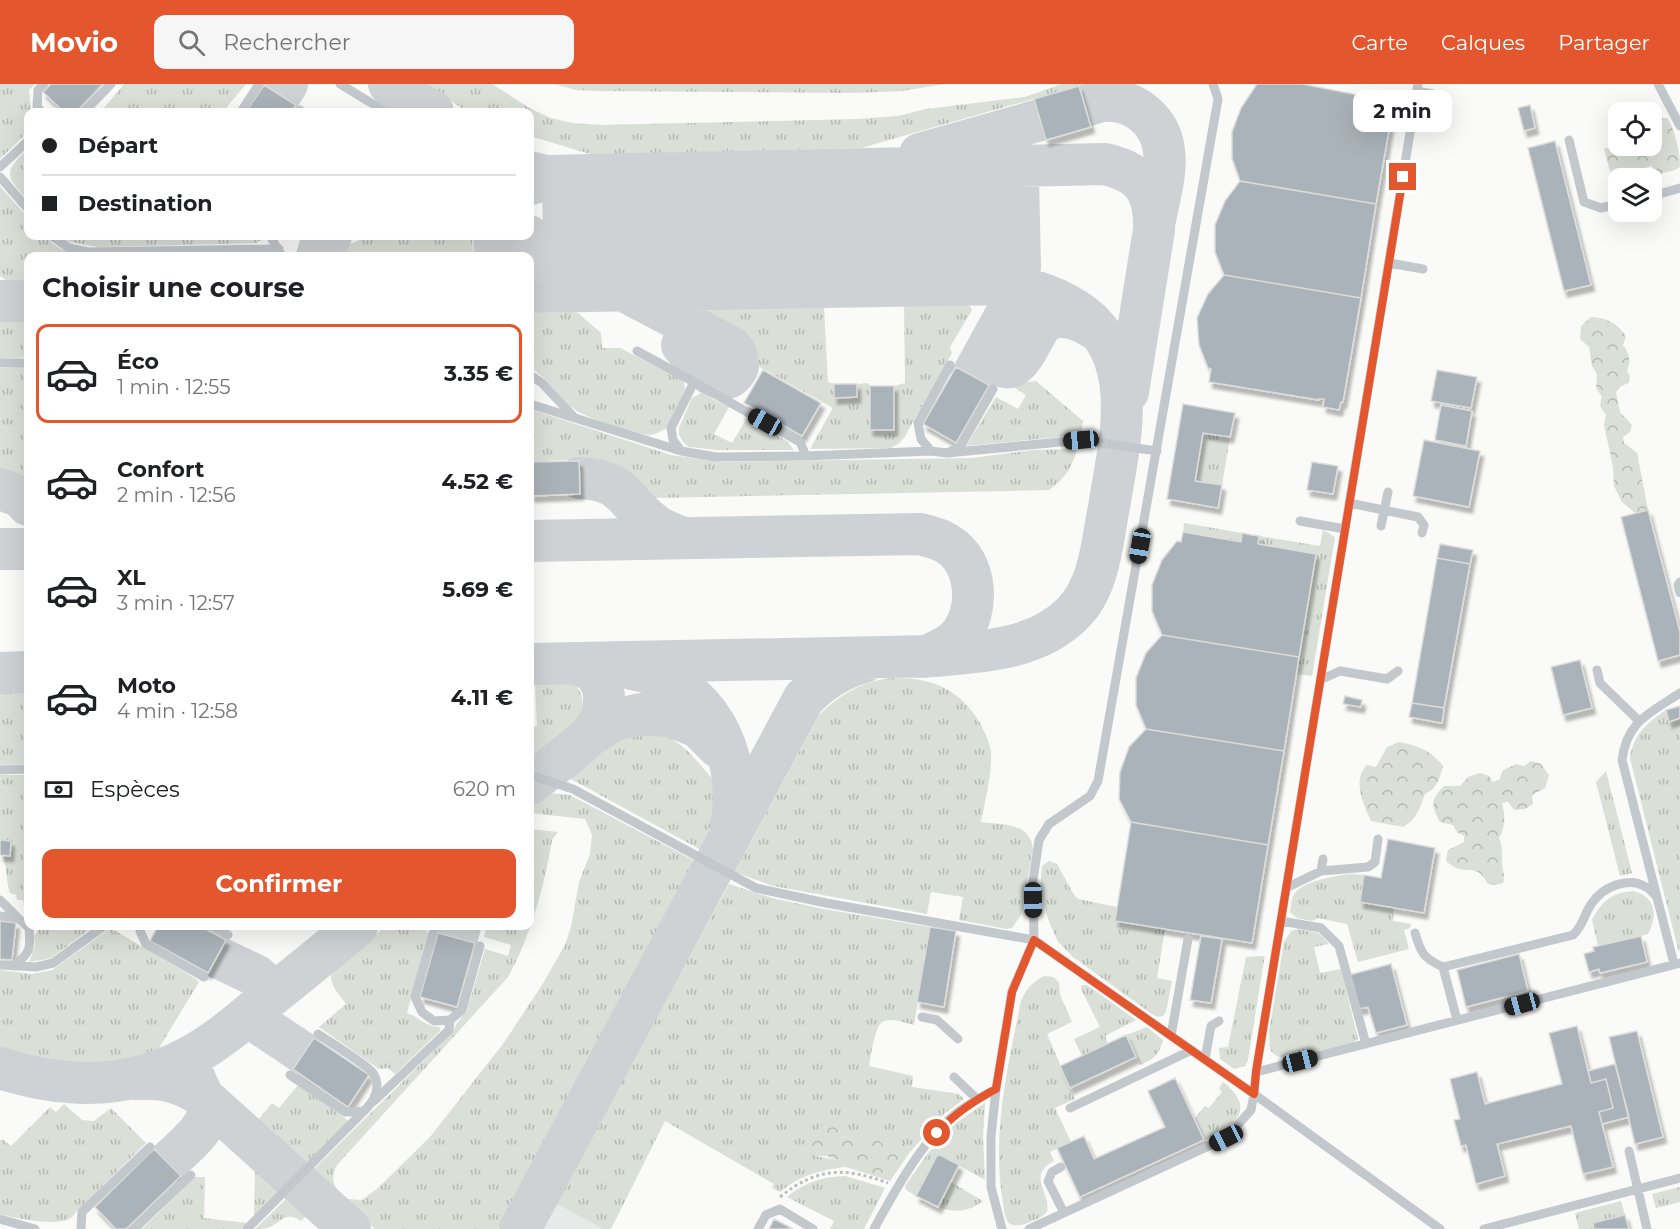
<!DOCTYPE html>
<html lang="fr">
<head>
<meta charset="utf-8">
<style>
	:root { --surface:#fff; --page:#f6f6f6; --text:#202124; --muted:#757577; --line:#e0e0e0; --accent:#e4572e }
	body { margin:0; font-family:Montserrat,sans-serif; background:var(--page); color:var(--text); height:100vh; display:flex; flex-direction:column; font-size:22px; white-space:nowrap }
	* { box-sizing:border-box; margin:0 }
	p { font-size:20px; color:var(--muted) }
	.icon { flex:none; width:33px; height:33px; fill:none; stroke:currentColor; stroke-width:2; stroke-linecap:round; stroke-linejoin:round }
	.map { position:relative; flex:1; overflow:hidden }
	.panel { position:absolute; left:24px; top:168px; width:510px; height:678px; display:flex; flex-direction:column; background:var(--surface); border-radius:12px; box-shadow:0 6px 24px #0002 }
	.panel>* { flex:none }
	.banner { position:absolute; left:24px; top:24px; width:510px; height:132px; border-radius:12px; box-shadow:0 6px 24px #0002; display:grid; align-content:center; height:132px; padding:0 18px; background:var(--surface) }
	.controls { position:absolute; left:1608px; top:18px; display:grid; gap:12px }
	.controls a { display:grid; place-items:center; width:54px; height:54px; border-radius:12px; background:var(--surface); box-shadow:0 6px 24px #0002; font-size:30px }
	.end { position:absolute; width:27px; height:27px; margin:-14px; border:8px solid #e4572e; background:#fff; box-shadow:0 0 0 3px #fff }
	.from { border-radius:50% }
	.bubble { position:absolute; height:42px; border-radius:12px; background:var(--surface); box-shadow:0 6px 24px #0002; font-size:20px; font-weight:700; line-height:42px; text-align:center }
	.car { position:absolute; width:18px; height:36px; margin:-18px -9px; border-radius:8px; box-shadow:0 0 4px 2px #0007; background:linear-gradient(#222 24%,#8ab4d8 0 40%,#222 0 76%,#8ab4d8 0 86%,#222 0) }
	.banner b { display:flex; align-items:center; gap:21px; height:57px; font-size:22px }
	.banner b+b { border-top:2px solid var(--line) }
	.banner i { width:15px; height:15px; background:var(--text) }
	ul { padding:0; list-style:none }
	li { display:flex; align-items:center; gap:18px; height:99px; margin:0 12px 9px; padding:0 6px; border:3px solid transparent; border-radius:12px }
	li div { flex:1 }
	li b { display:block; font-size:22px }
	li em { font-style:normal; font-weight:700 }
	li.active { border-color:var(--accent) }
	li>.icon { width:54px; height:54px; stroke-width:1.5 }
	h2 { padding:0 18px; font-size:27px; line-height:72px }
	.pay { display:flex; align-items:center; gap:15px; height:66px; padding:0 18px; font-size:22px }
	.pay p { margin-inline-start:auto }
	.primary-button { display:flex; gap:12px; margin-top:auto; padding:12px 18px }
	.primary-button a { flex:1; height:69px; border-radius:12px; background:var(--accent); color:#fff; font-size:24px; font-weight:700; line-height:69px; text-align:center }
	header { display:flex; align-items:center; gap:36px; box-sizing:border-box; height:84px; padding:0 30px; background:var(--accent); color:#fff }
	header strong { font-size:28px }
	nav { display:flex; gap:33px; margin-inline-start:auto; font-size:21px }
	.search { width:420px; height:54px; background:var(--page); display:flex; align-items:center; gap:15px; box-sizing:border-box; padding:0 21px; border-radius:12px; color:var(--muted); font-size:22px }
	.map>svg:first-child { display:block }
	.built { fill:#e8e9e9 }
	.grass { fill:url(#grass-tufts) }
	.forest { fill:url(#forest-crowns) }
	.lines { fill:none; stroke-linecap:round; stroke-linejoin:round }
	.taxiway { stroke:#ced2d4; stroke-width:42 }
	.building { fill:#aab3b9; stroke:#dcdcda; stroke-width:1.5; filter:url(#shadow) }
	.path { stroke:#bbbfc2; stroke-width:3; stroke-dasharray:3 3; stroke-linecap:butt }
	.service { stroke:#c3c8cc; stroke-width:9 }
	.route { stroke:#e4572e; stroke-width:8 }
</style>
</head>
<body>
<header>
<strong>Movio</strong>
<div class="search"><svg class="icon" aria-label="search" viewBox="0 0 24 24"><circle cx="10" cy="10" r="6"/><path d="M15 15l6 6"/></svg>Rechercher</div>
<nav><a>Carte</a><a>Calques</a><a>Partager</a></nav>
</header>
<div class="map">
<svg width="1680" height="1145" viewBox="0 0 1680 1145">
	<defs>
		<pattern id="grass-tufts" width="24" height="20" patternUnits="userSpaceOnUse" patternTransform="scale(1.5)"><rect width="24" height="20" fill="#dadfd7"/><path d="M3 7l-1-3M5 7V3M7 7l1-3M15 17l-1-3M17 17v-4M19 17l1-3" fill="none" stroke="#b4b9b4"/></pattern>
		<pattern id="forest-crowns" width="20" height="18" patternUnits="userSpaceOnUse" patternTransform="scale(1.5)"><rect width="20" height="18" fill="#dadfd7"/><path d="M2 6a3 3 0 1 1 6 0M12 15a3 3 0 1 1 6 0" fill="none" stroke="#b4b9b4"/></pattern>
		<filter id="shadow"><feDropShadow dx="3.5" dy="6" stdDeviation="1.5" flood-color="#0004"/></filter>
	</defs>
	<rect width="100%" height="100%" fill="#fafaf8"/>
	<!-- built -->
	<path class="built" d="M555 1119 603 1145H542Z"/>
	<!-- grass -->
	<path class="grass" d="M0 0H35L29 6 31 28H28V48L0 75Z
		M124 0H246L227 23 226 28H102L103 25Z
		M424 0H492L531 25 551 34 572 39 601 41 857 35 898 32 926 25 1025 13 1062 0H1101L1081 7 1079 2 861 64 593 71 530 52V28H468Z
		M554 0H945L902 7 853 9 599 7 576 6Z
		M28 64V117C5 90 3 90 28 64Z
		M0 102 28 134V152H44C55 163 66 169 81 172H28V200L13 201 0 192Z
		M61 152H262L261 156 256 159 99 163 70 158Z
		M367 152H472L473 172H335L341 165Z
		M965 220 970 222 972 226 950 263 952 269 904 354 898 360 891 364 810 365 833 324 756 281V267L709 239 705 230 707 226 713 223H824L828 298 834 300 835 313H857V300L868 299 870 302V346H893L894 302 905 299 904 221Z
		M571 228 578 229 601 249 602 264H620L684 297 685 305 667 344C662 346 656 351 650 351 637 351 584 333 574 325 557 312 549 295 530 283V229Z
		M23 236 28 244V273L0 275V237Z
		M28 283V399L14 390 0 386V284Z
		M1036 297 1083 337 1081 351 966 362 996 313 1018 325 1026 311 1009 300Z
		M701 309 729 323 714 350 732 359 747 334 787 357 794 366H717L689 363 683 358 679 351V344L692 314Z
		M530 325 671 371 722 378 971 374 1033 366 1077 365C1073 382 1064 396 1049 406L655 414C645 405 635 392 623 386 596 370 559 377 530 378Z
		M1203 349 1230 353 1222 401 1195 397Z
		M1184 439 1242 449 1241 458 1183 448Z
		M1323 446 1335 453 1312 592 1296 590 1316 470 1258 460 1259 452 1320 462Z
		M891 594C931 593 959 604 980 639 985 649 990 659 991 669 992 692 985 716 981 738 1003 741 1030 738 1033 765L1021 831 1012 844 1006 845 959 836 963 813 931 808 927 830 773 802 735 788 819 631C839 611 863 597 891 594Z
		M574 598C584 612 586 625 576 639L530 675V643L537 642 535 600Z
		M28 608V680L0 681V609Z
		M1666 626 1669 637 1680 634V867L1678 865 1630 674C1633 651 1647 639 1666 626Z
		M654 648C682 655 696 676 714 697 719 719 711 745 701 766L567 693C596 669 614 650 654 648Z
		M1606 687 1632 789 1620 792 1596 698Z
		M0 691H28V825L24 821 23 816H17L16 811 10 809C6 797 7 784 3 771H10L11 757 0 756Z
		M548 709 570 711 695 777 498 1145H375L346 1118 348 1115 362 1116 378 1104 430 1053 503 960 542 901 565 861 571 843 579 798 590 770 592 751 585 735 530 729V724Z
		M530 745 558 748 552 756C544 804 531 851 508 893L337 1081C331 1093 332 1100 341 1110L340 1113 311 1088 452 949 457 939 467 927 485 865 508 872 511 861 484 853 487 842H530V770L532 768 530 765Z
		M1049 777 1057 780 1074 811 1078 815 1117 823 1115 837 1165 845 1157 894 1172 897 1166 928 1163 932 1158 933 1152 930 1073 873 1058 858 1048 835 1040 805 1042 782Z
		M1349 790 1364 791 1360 818 1394 824 1393 837 1411 840 1410 844 1404 846 1409 865 1358 878 1347 840 1318 834 1312 837 1297 834 1290 828C1291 822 1291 814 1295 809 1304 797 1335 792 1349 790Z
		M729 800 772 814 824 825 930 843 914 941C906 939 892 934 884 937 875 939 871 972 869 982L913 992 912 1003 959 1010 964 1015 944 1030 910 1068 907 1062 890 1058 883 1061 860 1060 849 1054 841 1053 839 1047 815 1072 838 1076 846 1083C821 1086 800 1091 780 1108L772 1104 774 1100 665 1037 611 1145H603L555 1119Z
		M1633 807C1656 812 1658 832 1648 850L1598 862 1592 836C1602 817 1611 809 1633 807Z
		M41 842H94L51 874 29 878 35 862 34 852Z
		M386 842H423L428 849 407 929C419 933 427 944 440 943V947L395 990 388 984 379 985 319 943 346 920C338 909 330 902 331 888Z
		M1298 845 1319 849 1329 860 1314 863 1320 889 1341 885 1358 955 1353 959 1287 975 1275 971 1270 966 1269 948 1284 858 1291 847Z
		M108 846H114L193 893 199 898 156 969C105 986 49 988 0 964V886L32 890 52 886Z
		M1262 872 1265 873 1264 876 1248 976 1245 982 1234 985 1220 975 1219 964 1228 963 1246 873Z
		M1044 892 1053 893 1059 898 1060 911 1072 938 1047 950 1075 1015 1055 1024 1071 1058 1050 1068 1054 1077C1026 1092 1051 1108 1047 1128 1040 1135 1020 1145 1010 1140 1004 1135 1004 1125 1003 1118 991 1051 1008 982 1021 917 1026 905 1032 898 1044 892Z
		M1082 901H1087L1136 936 1105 952 1108 960 1082 972 1074 955 1100 943 1081 905Z
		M1147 943 1163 956C1159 971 1154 975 1140 981L1126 951Z
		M1223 998C1258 1025 1234 1044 1204 1056L1194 1035 1205 1022 1209 1024 1222 1008 1219 1004Z
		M299 1000 350 1038 304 1081 259 1040 258 1036 272 1019 279 1024Z
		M985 1019 983 1053 985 1096 938 1070 916 1112 906 1106 905 1102 928 1069 956 1039Z
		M64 1020 82 1036 94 1037 111 1024 146 1059 74 1130C69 1145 17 1135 0 1130V1057L2 1055 11 1062 50 1023 56 1028Z
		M255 1085 278 1105 276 1110 254 1133Z
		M845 1092 885 1104 864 1145H830L834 1137 787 1113C805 1098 822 1093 845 1092Z
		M195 1093H205L204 1134 247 1139 241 1145H142Z
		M951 1098 983 1117C969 1128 954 1129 938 1123Z
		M1680 1103V1118L1656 1124 1652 1110Z
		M288 1113 307 1131 301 1137C286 1127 282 1137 270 1143 265 1145 260 1145 255 1145Z
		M1621 1117 1625 1131 1593 1139 1594 1145H1579L1575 1129Z"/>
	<!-- forest -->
	<path class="forest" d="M1662 34H1668C1675 49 1680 66 1680 83L1675 86 1655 91 1652 82 1611 92 1604 64C1611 64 1612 66 1618 69 1628 75 1643 70 1651 63L1653 41Z
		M1591 233C1607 234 1617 239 1626 252L1623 261C1630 270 1631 277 1627 287L1630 292 1629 299 1621 302 1616 308 1620 328 1632 341 1630 348 1623 353 1624 359 1637 369 1648 426 1635 429 1622 418 1614 402 1613 383 1604 341 1606 330C1600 325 1599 321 1602 313L1596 304 1597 290 1592 282 1589 263 1580 255 1581 242Z
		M1399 658C1417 661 1432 667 1443 682 1440 694 1437 705 1425 710 1420 724 1417 735 1403 743L1371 737C1363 720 1352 696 1367 681L1376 683 1387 663Z
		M1531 677 1541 680 1549 691 1545 704 1532 711 1533 720 1525 725 1514 726 1508 718 1502 719C1505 732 1506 742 1499 754 1503 764 1502 769 1502 779 1502 787 1506 791 1503 799L1495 801 1488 800C1477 782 1476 788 1459 785 1455 784 1450 780 1446 777L1448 766 1464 758V752L1457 748 1453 741 1440 738C1431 721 1430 716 1444 702H1460L1468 693 1480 689 1489 692 1493 698 1499 696 1503 686 1516 680 1524 682Z
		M833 1041 839 1047 841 1053 849 1054 860 1060 861 1053 866 1049 875 1052 883 1061C894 1056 905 1056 910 1068L890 1097 846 1083 838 1076 826 1072H815L810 1066 811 1052 818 1047 820 1042Z"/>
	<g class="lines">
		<!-- taxiway -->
		<path class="taxiway" d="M389 0 433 28
			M280 11 287 0
			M1085 22C1091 20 1097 18 1103 17 1134 14 1161 37 1164 67 1167 89 1159 114 1155 136
			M920 70 1040 36
			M530 88 546 92 1105 80C1143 89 1155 107 1154 146L1128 308
			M922 89C935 82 947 88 949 102L950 186C947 199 936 204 924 199
			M815 91C824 86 830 87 839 92L843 104 844 188C841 200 831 205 819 201
			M952 92C958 81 970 84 980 89L984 101 985 185C980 201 965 206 954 193
			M643 93C653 89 662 91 667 100L670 190C666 203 656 208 644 204
			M709 93C719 88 725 89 734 94L738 105 739 189C736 202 726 207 714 203
			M572 94C580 90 586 92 594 96L598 108 599 192C596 205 586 209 574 205
			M847 94 849 90C860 85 871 86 878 97L880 187 878 192 869 202H857L848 194
			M741 96 743 92 755 88 769 93 772 99 775 189C770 200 764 205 751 203L742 196
			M671 98C680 86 695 88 702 100L705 190C699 205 683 211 672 197
			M601 99 609 92 616 91 629 95 634 107 635 191C630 206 613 212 602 198
			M532 100C538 90 550 92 559 97L563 103 565 193C561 205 554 208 541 207L532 199
			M494 152 495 172
			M529 152V172
			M317 172 320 163 331 152
			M987 189 991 195 1003 200 1014 195 1020 184 1018 94C1011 83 1000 82 989 87L987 91
			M883 193 892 201H904L913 192 915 186 913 96 909 91 896 86 883 91
			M777 195 786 203 799 202 808 194 810 188 807 98 804 93 791 88 778 93
			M530 208 1003 200C1032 205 1059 213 1083 231 1142 277 1119 359 1109 423 1102 458 1100 502 1073 529 1037 566 981 568 933 572L530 580
			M626 208 731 263 736 269 738 283C722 314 695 275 682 261
			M0 217H28
			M972 292 1005 232 990 264 991 273C1020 307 1029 248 1046 237 1062 228 1081 236 1095 245
			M579 394C627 396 622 417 654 440 663 447 673 450 684 454
			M0 405 21 413 28 421
			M530 457 920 450C927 452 936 454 942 457 975 472 981 518 963 547 954 561 939 566 925 573
			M0 465H28
			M632 585C710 598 744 670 731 743
			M0 589 28 588
			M587 653 614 636 641 630 670 632 698 643 718 663
			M530 700C547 686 586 659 597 642 604 631 605 617 603 605 599 589 589 584 574 579
			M457 854 460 842
			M217 873 257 892 264 899 268 908 259 928 261 941 303 969
			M0 984C81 1010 152 1004 222 952 237 941 251 929 265 917 296 892 327 867 357 842
			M136 995C163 994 178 997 201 1011L350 1145
			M167 1079C180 1066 214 1041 207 1022 204 1013 198 1004 195 995
			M520 1145 804 614C823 596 839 585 864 578"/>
	</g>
	<!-- building -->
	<path class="building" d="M51 0H103L76 28H64L43 8Z
		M1257 0H1302L1394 18 1376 120 1240 97 1232 74V48L1241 24Z
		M264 1 296 21 291 28H246Z
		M1079 2 1091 43 1046 56 1034 15Z
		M1530 21 1535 44 1524 47 1518 24Z
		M1555 57 1591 201 1564 207 1528 64Z
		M1240 97 1376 120 1361 214 1224 191 1215 168V141L1225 117Z
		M1224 191 1361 214 1343 318H1341L1339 326 1323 323 1324 315H1319V316L1209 298 1211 285 1208 284 1199 261 1197 234 1208 210Z
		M956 283 989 301 956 359 923 340Z
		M763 286 821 319 802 352 744 319Z
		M1437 286 1477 293 1471 324 1431 317Z
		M834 300H857V313L834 314Z
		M870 302H894V346H870Z
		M1183 320 1235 329 1230 353 1203 349 1195 397 1222 401 1218 424 1167 415Z
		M1441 321 1472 327 1466 362 1435 356Z
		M1424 356 1480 367 1469 423 1413 412Z
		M579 377 580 410 531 412 530 378Z
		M1312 378 1338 382 1333 410 1307 406Z
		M1648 426 1680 548V571L1658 577 1621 433Z
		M1183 448 1241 458 1242 449 1251 451 1259 452 1258 460 1316 470 1299 573 1162 551 1152 527V501L1162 476 1177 457 1181 458Z
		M1440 460 1473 466 1470 480 1437 474Z
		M1437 474 1470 480 1444 624 1412 619Z
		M1162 551 1299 573 1284 667 1146 645 1136 621V594L1146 569Z
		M1580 576 1592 624 1563 631 1551 583Z
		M1345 612 1362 616 1361 623 1343 620Z
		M1412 619 1444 624 1442 639 1409 633Z
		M1680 622V634L1669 638 1666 626Z
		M1146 645 1284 667 1268 761 1131 738 1119 715 1120 688 1129 663Z
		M1131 738 1268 761 1252 859 1115 837Z
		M1388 755 1435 764 1424 829 1360 818 1364 791 1381 794Z
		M0 756 11 757 10 772 0 771Z
		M0 837 16 839 12 876 0 875Z
		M158 842H200L226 856 208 889 150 857Z
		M930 843 956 847 944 923 917 918Z
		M438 849 475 859 457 923 420 913Z
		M1201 852 1222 855 1211 919 1190 916Z
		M1641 852 1647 878 1600 889 1599 885 1589 888 1584 870 1594 867 1593 863Z
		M1519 870 1528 907 1466 923 1457 886Z
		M1391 880 1407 941 1376 949 1368 923 1358 925 1349 891Z
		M1577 942 1591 999 1606 995 1613 1024 1599 1028 1613 1083 1583 1090 1571 1042 1497 1060 1505 1092 1476 1100 1466 1061 1461 1062 1454 1036 1460 1035 1450 995 1477 988 1485 1020 1562 1000 1549 949Z
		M1637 947 1663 1053 1635 1060 1609 953Z
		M1126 951 1136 973 1070 1004 1060 982Z
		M314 954 369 991 348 1023 293 985Z
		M1615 980 1629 1033 1602 1040 1599 1028 1613 1024 1606 995 1591 999 1588 987Z
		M1175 994 1204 1056 1080 1113 1057 1064 1084 1052 1094 1075 1165 1043 1148 1007Z
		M154 1065 181 1092 126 1145H116L95 1123Z
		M938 1070 959 1081 938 1123 916 1112Z
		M1625 1131 1629 1145H1594L1593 1139Z
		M774 1135 793 1145H769Z"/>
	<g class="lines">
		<!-- path -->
		<path class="path" d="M780 1113C817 1083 845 1083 888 1099"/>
		<!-- service -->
		<path class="service" d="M340 0 386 28
			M1418 0 1256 988 1254 1010 1440 1145
			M1658 0 1680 42
			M1417 7 1433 10
			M41 28 37 22 38 6 44 0
			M84 28 111 0
			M241 28 259 0
			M298 28 300 26
			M1569 56 1584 118 1601 124 1618 120
			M0 83 28 57
			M0 93 28 125
			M1652 112 1680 104
			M52 152 69 164 88 168 279 165
			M270 152 282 172
			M1389 179 1423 185
			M637 267 694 298
			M0 279H28
			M950 281 918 339 921 355 931 367 947 369 960 363 993 305
			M530 291 542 299 573 332
			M530 320 681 367
			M947 369 1081 356 1157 367
			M806 372 716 373 681 367 673 356 671 344 694 298 800 358 806 372 931 367
			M1349 419 1418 433 1424 441 1422 449
			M1300 437 1345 445
			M1381 442 1388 408
			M1680 498 1678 501 1680 509
			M1597 586 1600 599 1638 636
			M1320 596 1340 587 1387 595 1398 587
			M0 686 28 685
			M530 691 573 705 756 804 826 819 1034 856 1012 907 996 1005 991 1052V1103L1002 1145
			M1321 787 1368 783 1375 778 1378 755
			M1286 804 1321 787 1323 775
			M0 816 18 834
			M0 832 18 834 29 844C31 865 30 870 13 882
			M1281 837 1321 844 1339 862 1366 960
			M141 842 140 847 146 860 204 893
			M211 842 228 851
			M433 849 415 913 422 928 434 937 450 936 462 926 480 862
			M1415 849C1421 869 1423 874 1443 883L1457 936
			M1674 880 1622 676C1627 637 1650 629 1680 609
			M0 881 36 883 53 879 104 842
			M1443 883 1573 851C1585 839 1583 831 1592 819 1603 803 1628 792 1646 803 1650 805 1654 810 1657 813
			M922 933 937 936 958 955
			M1171 952 1188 855
			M1205 975 1211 942 1219 937
			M1256 988 1680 879
			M290 991 345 1028 364 1027C374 1017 382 1003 373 989 369 982 328 957 318 950
			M954 993 977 1015
			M374 1017 449 946 450 936
			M1070 1024 1192 966
			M1629 1067 1647 1145
			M1061 1083 1052 1088 1048 1097 1064 1129
			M0 1135 35 1145
			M81 1145 82 1128 150 1063
			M134 1145 191 1091
			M247 1145 364 1027
			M758 1145 766 1131 780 1125 813 1145
			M874 1145C893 1110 922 1057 953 1032 966 1021 981 1013 996 1005
			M1029 1145 1226 1054 1251 1026 1254 1010 1034 856 1033 796 1039 756 1049 740 1090 712 1098 697 1218 15 1213 0
			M1484 1145 1680 1094"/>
	</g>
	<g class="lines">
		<!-- route -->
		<path class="route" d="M937 1049C954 1030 973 1017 996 1005L1012 908 1034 856 1254 1010 1256 988 1403 93"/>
	</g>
</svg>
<div class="controls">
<a><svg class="icon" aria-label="locate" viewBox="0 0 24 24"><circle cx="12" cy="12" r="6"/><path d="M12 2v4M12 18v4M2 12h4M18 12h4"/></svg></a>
<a><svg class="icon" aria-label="layers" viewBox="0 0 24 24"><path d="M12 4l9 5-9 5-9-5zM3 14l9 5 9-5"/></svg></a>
</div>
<i class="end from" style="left:937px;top:1049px"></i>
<i class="end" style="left:1403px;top:93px"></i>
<div class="bubble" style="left:1353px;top:6px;width:99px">2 min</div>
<i class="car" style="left:765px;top:338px;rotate:299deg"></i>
<i class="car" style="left:1081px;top:356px;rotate:265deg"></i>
<i class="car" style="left:1140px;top:462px;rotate:190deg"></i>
<i class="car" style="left:1033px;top:816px;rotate:179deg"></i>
<i class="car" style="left:1522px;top:920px;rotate:255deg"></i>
<i class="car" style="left:1300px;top:977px;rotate:76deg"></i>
<i class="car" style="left:1226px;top:1054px;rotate:243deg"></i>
<div class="banner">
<b><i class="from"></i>Départ</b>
<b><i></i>Destination</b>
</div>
<section class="panel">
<h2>Choisir une course</h2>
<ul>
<li class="active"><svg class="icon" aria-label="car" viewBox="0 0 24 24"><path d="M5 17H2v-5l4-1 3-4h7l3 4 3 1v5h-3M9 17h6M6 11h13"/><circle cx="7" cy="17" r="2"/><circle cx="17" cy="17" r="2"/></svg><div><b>Éco</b><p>1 min · 12:55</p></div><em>3.35 €</em></li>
<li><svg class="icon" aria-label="car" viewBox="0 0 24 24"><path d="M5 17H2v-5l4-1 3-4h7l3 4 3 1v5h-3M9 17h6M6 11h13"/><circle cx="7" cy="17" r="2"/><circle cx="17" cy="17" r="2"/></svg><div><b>Confort</b><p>2 min · 12:56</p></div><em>4.52 €</em></li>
<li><svg class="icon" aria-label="car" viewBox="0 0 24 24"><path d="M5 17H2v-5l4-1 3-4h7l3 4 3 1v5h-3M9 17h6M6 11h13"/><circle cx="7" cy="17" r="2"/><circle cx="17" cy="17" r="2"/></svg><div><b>XL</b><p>3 min · 12:57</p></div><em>5.69 €</em></li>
<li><svg class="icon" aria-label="car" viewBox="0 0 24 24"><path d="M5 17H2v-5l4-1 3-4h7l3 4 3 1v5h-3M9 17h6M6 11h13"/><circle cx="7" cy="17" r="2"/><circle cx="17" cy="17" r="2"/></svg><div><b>Moto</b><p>4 min · 12:58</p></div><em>4.11 €</em></li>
</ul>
<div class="pay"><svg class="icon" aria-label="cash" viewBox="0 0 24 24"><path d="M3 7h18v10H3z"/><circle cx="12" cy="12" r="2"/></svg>Espèces<p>620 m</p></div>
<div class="primary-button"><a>Confirmer</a></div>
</section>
</div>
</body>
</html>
